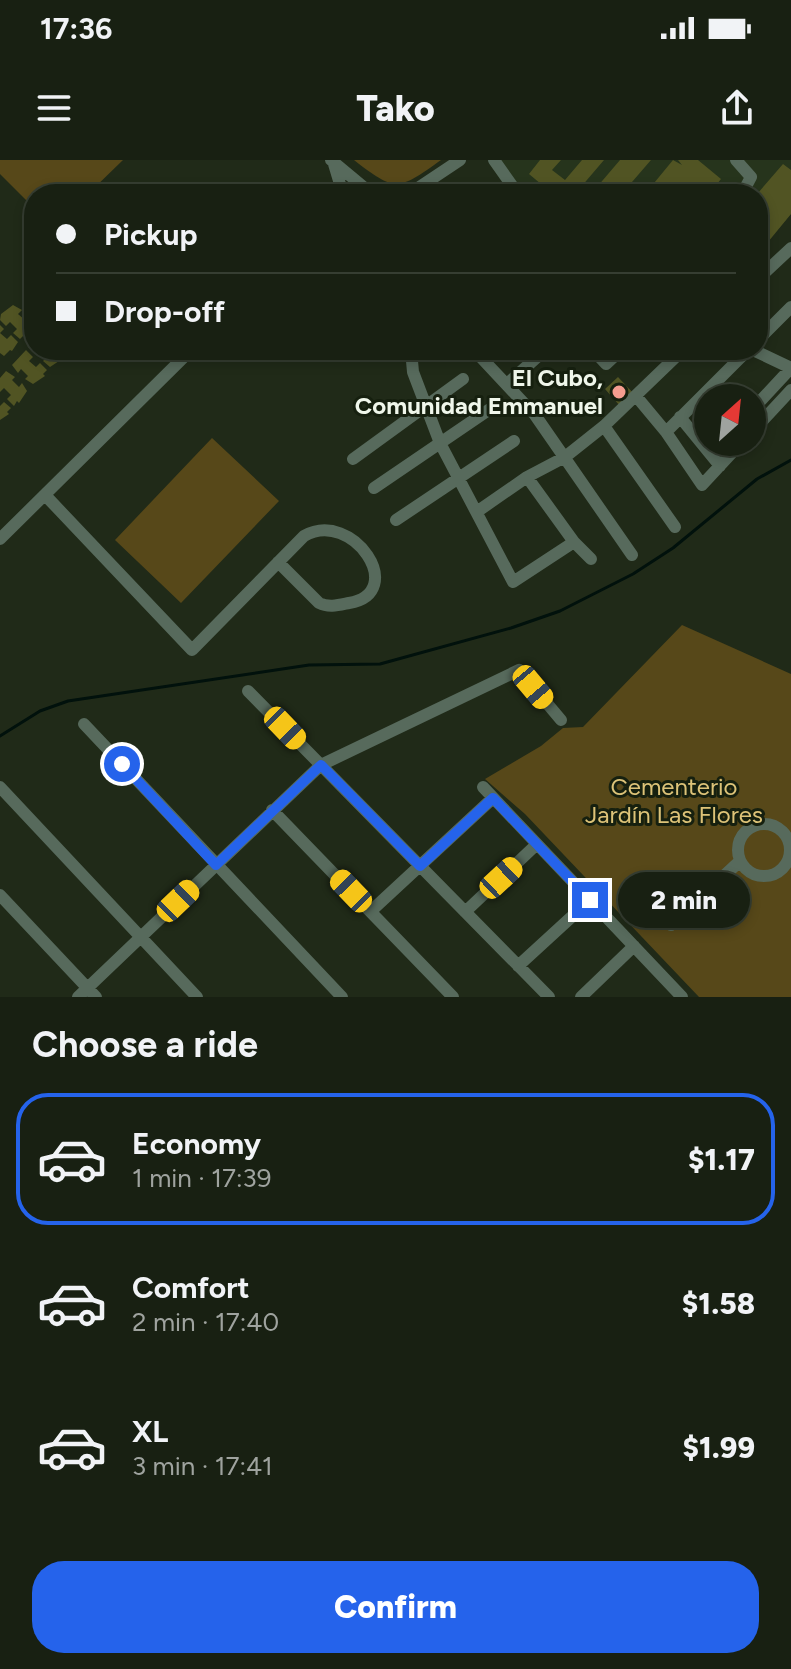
<!DOCTYPE html>
<html lang="en">
<head>
<meta charset="utf-8">
<style>
	:root { --surface:#182012; --page:#252d20; --text:#f1f3f6; --muted:#9fa39f; --line:#363e32; --accent:#2563eb }
	body { margin:0; font-family:Figtree,sans-serif; background:var(--page); color:var(--text); height:100vh; display:flex; flex-direction:column; font-size:30px; white-space:nowrap }
	* { box-sizing:border-box; margin:0 }
	p { font-size:26px; color:var(--muted) }
	.icon { flex:none; width:44px; height:44px; fill:none; stroke:currentColor; stroke-width:2; stroke-linecap:round; stroke-linejoin:round }
	.map { position:relative; height:837px; overflow:hidden }
	.sheet { display:flex; flex-direction:column; background:var(--surface); flex:1 }
	.sheet>* { flex:none }
	.top-card { position:absolute; left:24px; top:24px; width:744px; height:176px; border-radius:32px; box-shadow:0 4px 12px #0003,0 0 0 2px var(--line); display:grid; align-content:center; height:176px; padding:0 32px; background:var(--surface) }
	.needle { width:52px; rotate:27deg }
	.controls { position:absolute; left:694px; top:224px; display:grid; gap:16px }
	.controls a { display:grid; place-items:center; width:72px; height:72px; border-radius:50%; background:var(--surface); box-shadow:0 4px 12px #0003,0 0 0 2px var(--line); font-size:40px }
	.end { position:absolute; width:36px; height:36px; margin:-18px; border:10px solid #2563eb; background:#fff; box-shadow:0 0 0 4px #fff }
	.from { border-radius:50% }
	.bubble { position:absolute; height:56px; border-radius:28px; background:var(--surface); box-shadow:0 4px 12px #0003,0 0 0 2px var(--line); font-size:26px; font-weight:800; line-height:56px; text-align:center }
	.car { position:absolute; width:24px; height:48px; margin:-24px -12px; border-radius:10px; box-shadow:0 0 6px 2px #0007; background:linear-gradient(#f5c518 24%,#345 0 40%,#f5c518 0 76%,#345 0 86%,#f5c518 0) }
	.top-card b { display:flex; align-items:center; gap:28px; height:76px; font-size:30px }
	.top-card b+b { border-top:2px solid var(--line) }
	.top-card i { width:20px; height:20px; background:var(--text) }
	ul { padding:0; list-style:none }
	li { display:flex; align-items:center; gap:24px; height:132px; margin:0 16px 12px; padding:0 16px; border:4px solid transparent; border-radius:32px }
	li div { flex:1 }
	li b { display:block; font-size:30px }
	li em { font-style:normal; font-weight:800 }
	li.selected { border-color:var(--accent) }
	li>.icon { width:72px; height:72px; stroke-width:1.5 }
	h2 { padding:0 32px; font-size:36px; line-height:96px }
	.cta { display:flex; gap:16px; margin-top:auto; padding:16px 32px }
	.cta a { flex:1; height:92px; border-radius:32px; background:var(--accent); color:#fff; font-size:32px; font-weight:800; line-height:92px; text-align:center }
	.status { display:flex; justify-content:space-between; align-items:center; height:56px; padding:0 40px; background:var(--surface); direction:ltr }
	.status svg { height:22px; fill:currentColor }
	header { display:flex; justify-content:space-between; align-items:center; height:104px; padding:0 32px; background:var(--surface); font-size:36px; font-weight:800 }
	.map>svg:first-child { display:block }
	.built { fill:#26341c }
	.green { fill:#574819 }
	.lines { fill:none; stroke-linecap:round; stroke-linejoin:round }
	.stream { stroke:#01110c; stroke-width:3 }
	.building { fill:#515423 }
	.minor { stroke:#576a5c; stroke-width:12 }
	.route { stroke:#2563eb; stroke-width:10 }
	.poi-dot { fill:#f59d8f; stroke:#16200f; stroke-width:3 }
	.labels { text-anchor:middle; stroke-width:6; stroke-linejoin:round; paint-order:stroke }
	.poi-label { font-size:24px; font-weight:bold; fill:#f0f7eb; stroke:#16200f; text-anchor:end }
	.park-label { font-size:24px; fill:#ddc378; stroke:#16200f }
</style>
</head>
<body>
<div class="status"><b>17:36</b><svg viewBox="0 0 49 12"><path d="M0 12V9h3v3zM5 12V6h3v6zM10 12V3h3v9zM15 12V0h3v12zM26 1h20v11H26zM47 4h2v5h-2z"/></svg></div>
<header><svg class="icon" aria-label="menu" viewBox="0 0 24 24"><path d="M4 6h16M4 12h16M4 18h16"/></svg>Tako<svg class="icon" aria-label="share" viewBox="0 0 24 24"><path d="M12 15V3M7 8l5-5 5 5M5 13v7h14v-7"/></svg></header>
<div class="map">
<svg width="791" height="837" viewBox="0 0 791 837">
	<rect width="100%" height="100%" fill="#202a18"/>
	<!-- built -->
	<path class="built" d="M493 0H791V54L758 93V34H510L489 3Z"/>
	<!-- green -->
	<path class="green" d="M0 0H123L88 34H34V48L0 14Z
		M354 0H441C399 30 396 33 354 0Z
		M212 278 279 341 181 443 115 380Z
		M682 465 791 514V837H699L525 654 485 619 541 586 563 568 583 567Z"/>
	<g class="lines">
		<!-- stream -->
		<path class="stream" d="M0 576 40 551 68 541 309 505 380 504 511 468 560 451 633 414 673 388 757 319 791 300"/>
	</g>
	<!-- building -->
	<path class="building" d="M540 0H561L552 10 565 20 582 0H604L575 34H553L529 14Z
		M620 0H651L632 22 645 34 673 0 682 5 678 0H698L721 19 709 34H629L625 30 622 34H591Z
		M783 4 791 10V54L768 82 758 74V33Z
		M13 145 22 150 18 154 25 160 29 157 34 164 26 177 24 175 20 179 13 173 17 169 10 162 6 166 0 160 1 154Z
		M0 165 4 169 0 173 7 179 11 175 18 182 12 191 10 190 4 196 0 193Z
		M34 182V190H61L63 193 57 199 59 201 50 207 43 201 47 197 39 190 36 194 28 187Z
		M26 190 33 197 29 201 36 207 40 203 47 210 43 214 45 216 33 224 25 219 28 216 21 209 18 213 12 205Z
		M6 211 15 217 12 220 19 227 22 223 27 231 19 243 17 241 14 246 7 239 11 235 4 228 0 232V218Z
		M618 217 634 234 620 246 605 229Z
		M4 242 11 248 7 252 9 254 0 260V246Z"/>
	<g class="lines">
		<!-- minor -->
		<path class="minor" d="M331 0 372 34
			M494 0 518 34
			M736 0 751 17 742 34
			M334 4 343 34
			M409 34 460 0
			M758 119 791 88
			M758 180 791 147
			M411 190 413 212 440 283 513 422 574 382
			M474 190 535 255 632 395
			M593 190 606 204 621 190
			M753 190 791 208
			M507 224 545 190
			M636 236 666 272 702 325 742 282
			M752 250 791 208
			M680 257 720 306
			M604 266 675 367
			M666 272 748 190
			M752 272 791 230
			M353 299 463 219
			M527 317 574 382 591 399
			M374 328 490 249
			M45 335 192 490 304 376C353 348 409 433 349 443 339 445 329 448 319 443L278 402
			M478 351 527 317 565 297 604 266 683 190
			M396 360 514 281
			M0 379 191 190
			M248 531 549 837
			M84 564 342 837
			M0 627 197 837
			M483 627 682 837
			M272 650 453 837
			M738 690a26 26 0 1 1 52 0a26 26 0 1 1-52 0Z
			M0 735 96 837
			M371 751 493 638
			M465 752 537 684
			M671 765 740 701
			M518 806 590 740
			M78 837 321 605 519 510 561 560
			M581 837 634 786"/>
	</g>
	<g class="lines">
		<!-- route -->
		<path class="route" d="M122 604 216 705 321 605 420 706 493 638 590 740"/>
	</g>
	<!-- markers -->
	<circle class="poi-dot" cx="619" cy="232" r="8"/>
	<g class="labels">
		<!-- poi labels -->
		<g class="poi-label">
			<text x="603" y="226">El Cubo,<tspan x="603" dy="28">Comunidad Emmanuel</tspan></text>
		</g>
		<!-- park labels -->
		<g class="park-label">
			<text x="674" y="635">Cementerio<tspan x="674" dy="28">Jardín Las Flores</tspan></text>
		</g>
	</g>
</svg>
<div class="controls">
<a><svg class="needle" viewBox="-14 -14 28 28"><path d="M0-13l5 13h-10z" fill="#e53935"/><path d="M0 13l5-13h-10z" fill="#9fa39f"/></svg></a>
</div>
<i class="end from" style="left:122px;top:604px"></i>
<i class="end" style="left:590px;top:740px"></i>
<div class="bubble" style="left:618px;top:712px;width:132px">2 min</div>
<i class="car" style="left:533px;top:527px;rotate:140deg"></i>
<i class="car" style="left:285px;top:568px;rotate:136deg"></i>
<i class="car" style="left:501px;top:718px;rotate:47deg"></i>
<i class="car" style="left:351px;top:731px;rotate:316deg"></i>
<i class="car" style="left:178px;top:741px;rotate:46deg"></i>
<div class="top-card">
<b><i class="from"></i>Pickup</b>
<b><i></i>Drop-off</b>
</div>
</div>
<section class="sheet">
<h2>Choose a ride</h2>
<ul>
<li class="selected"><svg class="icon" aria-label="car" viewBox="0 0 24 24"><path d="M5 17H2v-5l4-1 3-4h7l3 4 3 1v5h-3M9 17h6M6 11h13"/><circle cx="7" cy="17" r="2"/><circle cx="17" cy="17" r="2"/></svg><div><b>Economy</b><p>1 min · 17:39</p></div><em>$1.17</em></li>
<li><svg class="icon" aria-label="car" viewBox="0 0 24 24"><path d="M5 17H2v-5l4-1 3-4h7l3 4 3 1v5h-3M9 17h6M6 11h13"/><circle cx="7" cy="17" r="2"/><circle cx="17" cy="17" r="2"/></svg><div><b>Comfort</b><p>2 min · 17:40</p></div><em>$1.58</em></li>
<li><svg class="icon" aria-label="car" viewBox="0 0 24 24"><path d="M5 17H2v-5l4-1 3-4h7l3 4 3 1v5h-3M9 17h6M6 11h13"/><circle cx="7" cy="17" r="2"/><circle cx="17" cy="17" r="2"/></svg><div><b>XL</b><p>3 min · 17:41</p></div><em>$1.99</em></li>
</ul>
<div class="cta"><a>Confirm</a></div>
</section>
</body>
</html>
